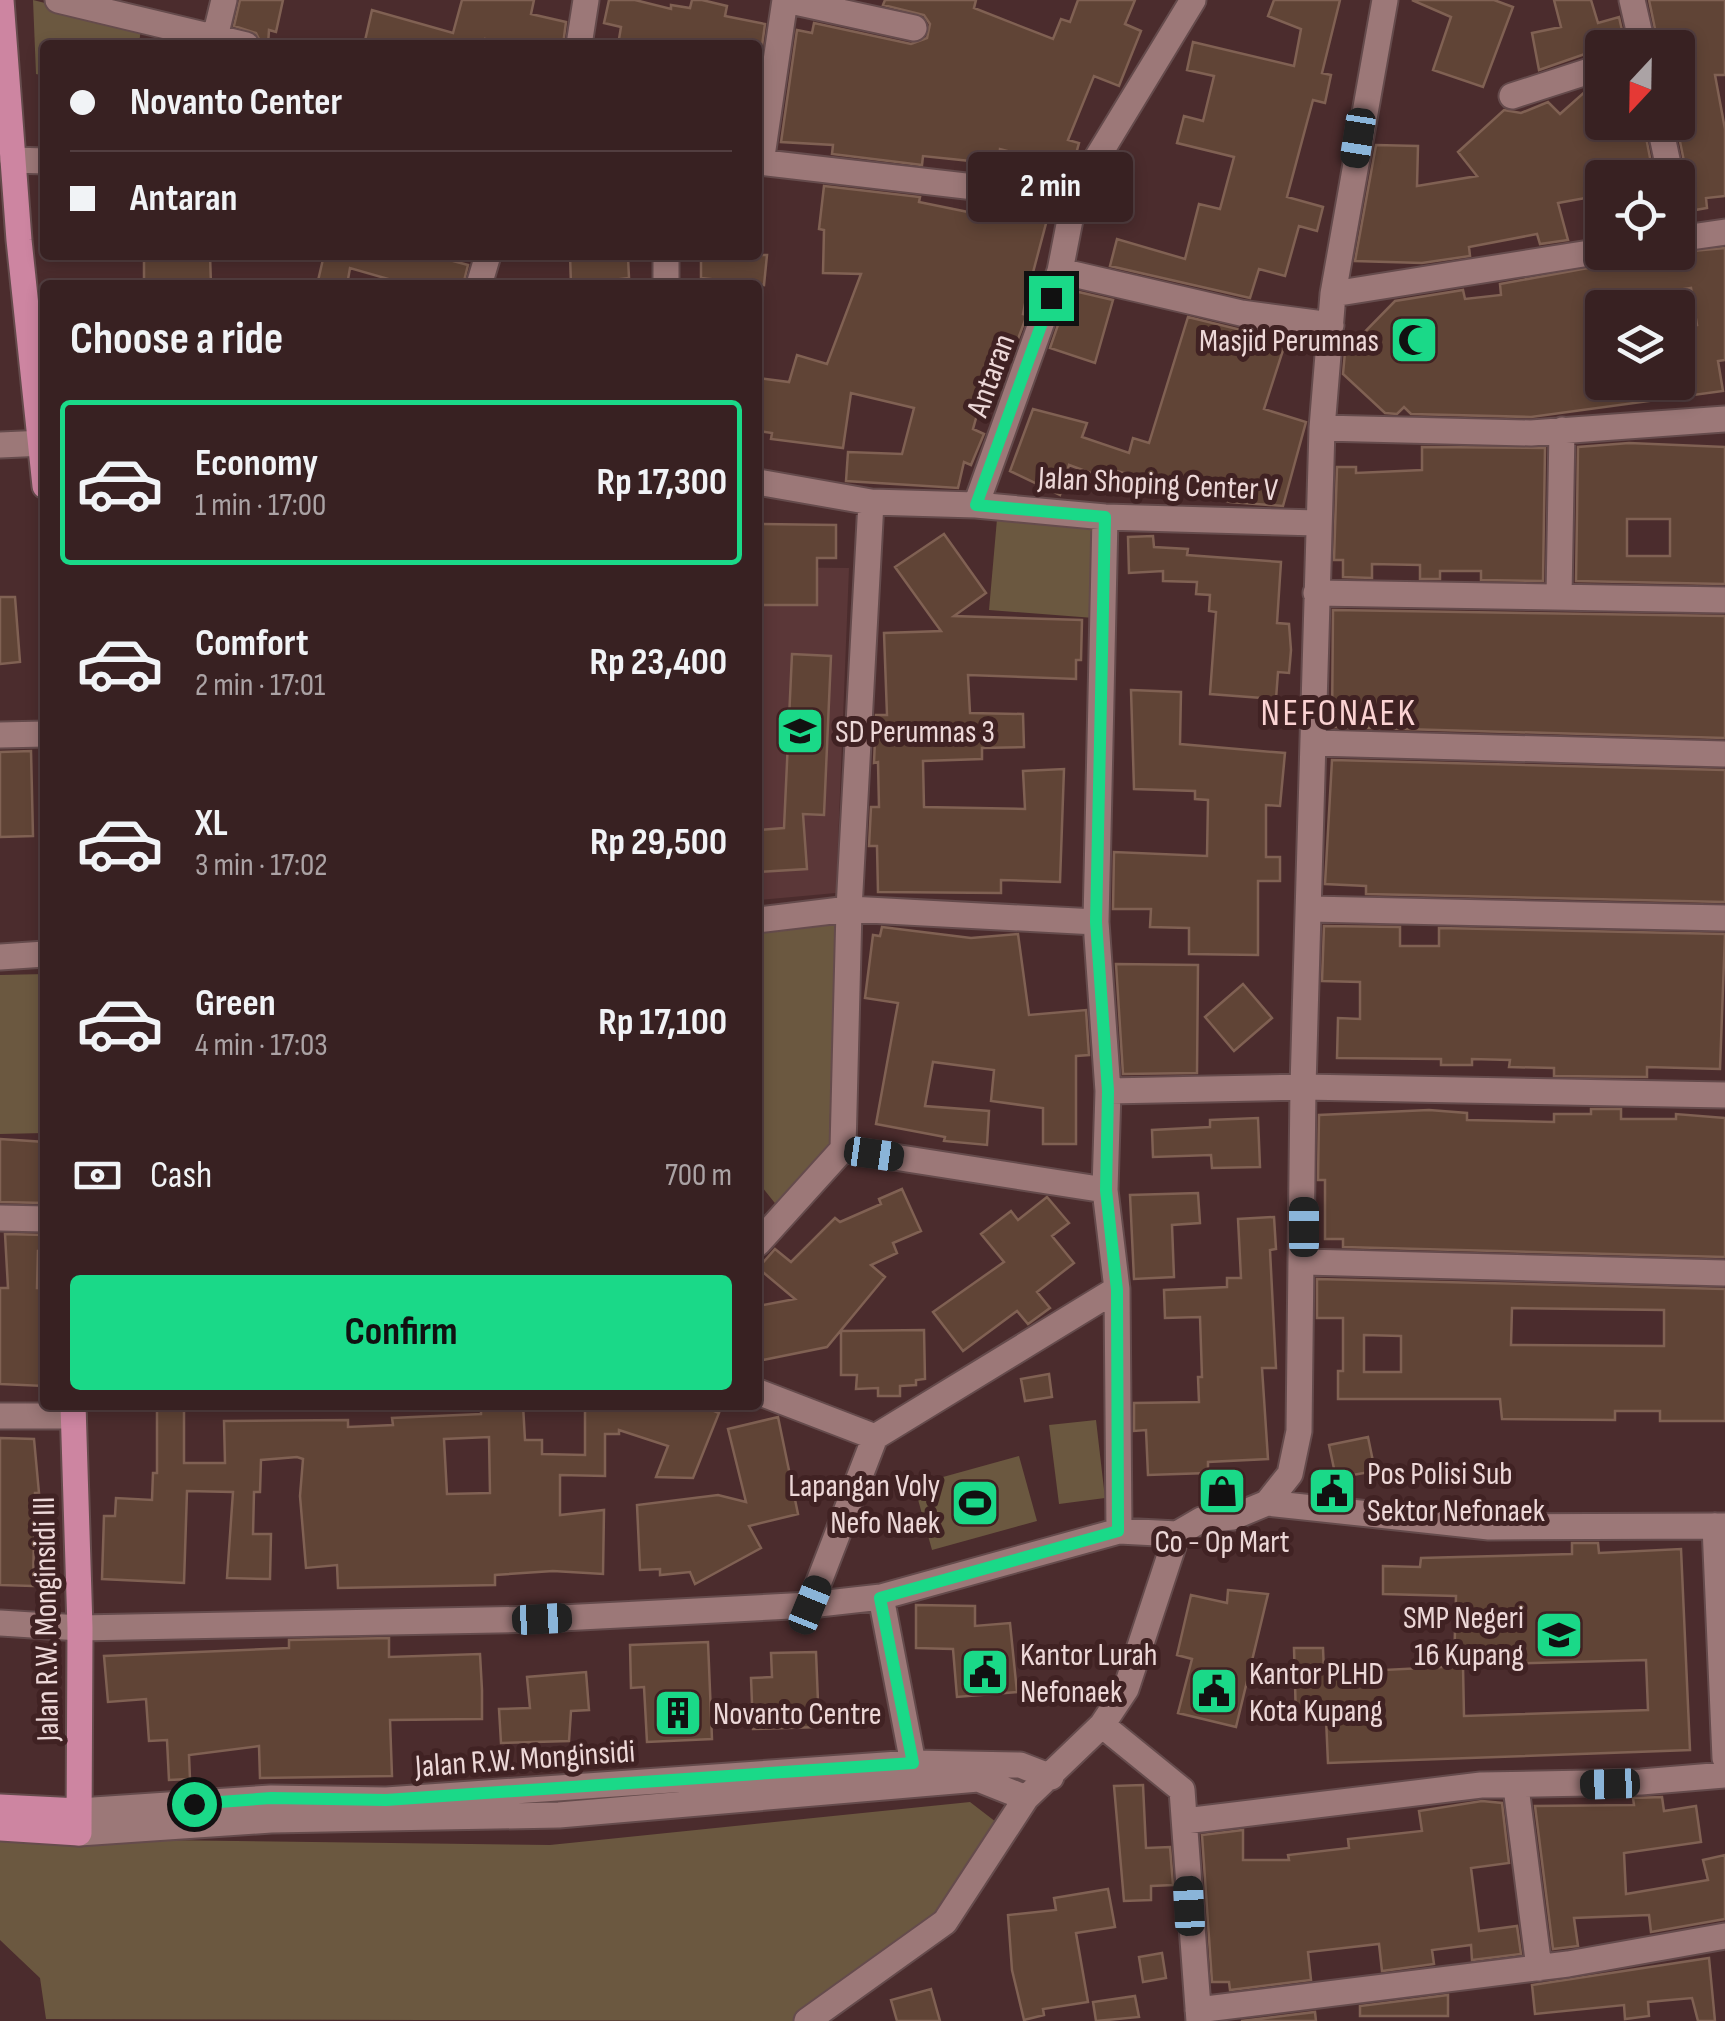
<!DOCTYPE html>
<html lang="en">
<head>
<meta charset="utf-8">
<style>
	:root { --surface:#382122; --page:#432e2f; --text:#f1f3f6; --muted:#aba3a5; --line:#523e40; --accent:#1ad988 }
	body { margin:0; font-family:"Sofia Sans Condensed",sans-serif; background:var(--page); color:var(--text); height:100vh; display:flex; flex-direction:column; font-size:38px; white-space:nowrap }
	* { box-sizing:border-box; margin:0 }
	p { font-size:32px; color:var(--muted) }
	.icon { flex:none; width:55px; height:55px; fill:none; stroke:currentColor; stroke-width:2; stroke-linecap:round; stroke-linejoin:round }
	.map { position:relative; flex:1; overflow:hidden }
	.drawer { position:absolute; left:40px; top:280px; width:722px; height:1130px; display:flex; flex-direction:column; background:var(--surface); border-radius:10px; box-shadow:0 5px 15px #0003,0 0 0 2px var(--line) }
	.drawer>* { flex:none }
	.top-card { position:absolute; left:40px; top:40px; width:722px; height:220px; border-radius:10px; box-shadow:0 5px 15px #0003,0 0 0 2px var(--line); display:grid; align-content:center; height:220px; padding:0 30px; background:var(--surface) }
	.needle { width:65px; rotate:202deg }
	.fabs { position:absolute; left:1585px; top:30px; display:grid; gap:20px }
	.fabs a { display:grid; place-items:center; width:110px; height:110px; border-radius:10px; background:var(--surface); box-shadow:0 5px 15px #0003,0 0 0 2px var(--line); font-size:50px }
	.end { position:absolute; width:45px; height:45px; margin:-22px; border:12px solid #1ad988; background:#111; box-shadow:0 0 0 5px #111 }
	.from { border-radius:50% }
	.bubble { position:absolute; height:70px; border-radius:10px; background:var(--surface); box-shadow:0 5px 15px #0003,0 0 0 2px var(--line); font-size:32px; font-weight:700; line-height:70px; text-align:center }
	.car { position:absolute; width:30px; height:60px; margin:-30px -15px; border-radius:12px; box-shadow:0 0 8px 2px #0007; background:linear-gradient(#222 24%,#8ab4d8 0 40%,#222 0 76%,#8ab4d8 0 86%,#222 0) }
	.top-card b { display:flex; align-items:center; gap:35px; height:95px; font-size:38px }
	.top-card b+b { border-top:2px solid var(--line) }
	.top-card i { width:25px; height:25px; background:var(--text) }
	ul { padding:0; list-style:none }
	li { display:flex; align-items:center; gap:30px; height:165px; margin:0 20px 15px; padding:0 10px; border:5px solid transparent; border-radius:10px }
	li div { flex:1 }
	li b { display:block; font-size:38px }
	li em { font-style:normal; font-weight:700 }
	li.active { border-color:var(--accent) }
	li>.icon { width:90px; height:90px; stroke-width:1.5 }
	h2 { padding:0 30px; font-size:45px; line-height:120px }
	.pay { display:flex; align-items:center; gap:25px; height:110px; padding:0 30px; font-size:38px }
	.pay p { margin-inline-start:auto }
	.cta { display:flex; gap:20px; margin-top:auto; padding:20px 30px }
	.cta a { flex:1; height:115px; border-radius:10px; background:var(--accent); color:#111; font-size:40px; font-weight:700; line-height:115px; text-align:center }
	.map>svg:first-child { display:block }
	.built { fill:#5b3738 }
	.green { fill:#6b5840 }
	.building { fill:#604436; stroke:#806153; stroke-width:2.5; fill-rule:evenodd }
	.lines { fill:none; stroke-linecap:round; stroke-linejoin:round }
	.minor-casing { stroke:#654b4c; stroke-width:29 }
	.major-casing { stroke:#654b4c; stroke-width:29 }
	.minor { stroke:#9c7878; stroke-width:25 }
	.major { stroke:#cd85a1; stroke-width:25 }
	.route { stroke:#1ad988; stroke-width:12 }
	.labels { text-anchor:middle; stroke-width:10; stroke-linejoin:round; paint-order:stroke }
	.poi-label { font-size:32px; fill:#edd8d8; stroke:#402223; text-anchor:start }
	.street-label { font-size:32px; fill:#edd8d8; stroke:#402223 }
	.quarter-label { font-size:38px; letter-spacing:2.5px; fill:#fbd3d3; stroke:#402223 }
</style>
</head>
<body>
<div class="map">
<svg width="1725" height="2021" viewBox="0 0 1725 2021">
	<rect width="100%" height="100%" fill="#4b2c2d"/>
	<!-- built -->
	<path class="built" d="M758 567 849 568 836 893 758 900Z"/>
	<!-- green -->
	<path class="green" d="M33 0 141 27 139 45H45V76L36 74Z
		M997 519 1099 526 1094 618 989 610Z
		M836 921 829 1144 778 1207 758 1182V929Z
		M45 974V1133L0 1134V975Z
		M1096 1420 1105 1498 1059 1504 1049 1425Z
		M1019 1456 1037 1521 932 1550 914 1485Z
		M970 1802 996 1822 936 1927 796 2021 46 2019 40 1978 0 1940V1838L550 1845Z"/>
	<!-- building -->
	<path class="building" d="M240 0H283L276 32 269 30 268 45H262L256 33 234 26Z
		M462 0H534L531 14 566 22 563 45H511L485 39 483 45H364L372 10 453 33Z
		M609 0H635L671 9V5L690 8 692 0H702L727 6 725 16 765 24 758 75V45H618L621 27 604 23Z
		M885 0H976L974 8 1053 39 1061 19 1070 22 1078 0H1135L1125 24 1141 31 1119 86 1094 76 1068 140 1079 143 1072 168 1000 149 999 160 990 158V163L923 156 922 165 832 154 833 145 781 142 797 30 812 33 814 23 911 44 927 38 930 24 924 15 883 5Z
		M1274 0H1340L1322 73 1331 75 1325 103 1313 100 1287 197 1323 207 1317 231 1299 226 1285 276 1259 269 1250 298 1110 266 1117 239 1185 259 1199 204 1220 209 1234 157 1177 143 1184 116 1203 121 1214 76 1187 70 1193 42 1294 66 1301 29 1268 16Z
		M1412 0H1494L1513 7 1483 87 1433 70 1451 17Z
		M1554 0H1591L1598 23 1619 17 1626 48H1602L1539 70 1532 33 1561 27Z
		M1649 0H1725V75H1715L1725 129V196L1706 198 1707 208 1695 210 1689 198 1679 193 1687 176 1676 122 1678 48H1659Z
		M1602 84V122H1643L1654 178H1602V195L1558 203 1568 240 1540 244 1537 234 1469 247 1470 256 1422 263 1355 261 1376 145 1418 146 1417 186 1477 176 1458 152 1504 110 1521 113 1548 102 1560 114 1588 89Z
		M824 186 920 197 919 202 973 213 976 204 1049 212 1026 299 1023 314 1027 315 1018 339 1000 333 973 429 984 434 971 465 964 462 958 488 846 481 848 452 902 454 914 408 851 393 843 448 771 439 772 433 758 431V378L789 382 797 355 827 364 861 274 823 273 824 230 819 229Z
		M1725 248V360L1718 361 1723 391 1531 417 1411 414 1404 407 1397 414 1385 413 1343 374 1345 352 1395 301 1463 290 1465 299 1501 295 1500 284 1670 253ZM1691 288 1697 325 1678 330V382H1602V308H1654L1652 294Z
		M144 255H210L211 285H144Z
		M324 255H431L468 265 463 285H409L350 268 347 285H317Z
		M570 255 628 257 629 278 571 285Z
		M701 255H767L764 285 701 278Z
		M1070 290 1113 300 1095 363 1050 348Z
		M1188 317 1286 341 1264 409 1306 422 1283 506 1230 502 1102 467 1099 476 1069 465 1060 495 1010 471 1033 409 1087 423 1082 437 1129 453 1133 438 1149 443Z
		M1629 443 1725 447V584L1576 581 1578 447ZM1627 519H1670V556H1627Z
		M1422 447 1545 448 1543 581 1481 580V571H1440V579H1420V565L1372 564V578L1343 577V560H1334L1337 467H1356V473L1422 470Z
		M758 524 836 525V558H817V605H758Z
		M944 534 986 593 954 616 1082 620 1081 660H1076V679L968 675 970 713 1023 714 1024 747 982 748V759L923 761 924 807 1025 809 1023 771 1064 769 1060 882 1001 880V893L878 892 877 846H869L871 807H879L878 762 874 763 876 715H887L884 633 941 631 895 567Z
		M1153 536 1154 547 1188 549 1187 555 1281 562 1277 623 1289 624 1291 650 1289 673 1278 672 1276 699 1210 694 1216 612 1209 611 1210 595 1196 594 1197 582 1163 581V571L1129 573 1128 537Z
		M0 597H15L20 662 0 664Z
		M1333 610 1725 616V738L1332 727Z
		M792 654 831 656 824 815 803 814 807 869 758 872V830L784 828Z
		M1131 690 1181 692 1180 744 1285 753 1280 806 1266 805V857H1280V881H1258V955L1189 954V928L1150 927 1151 909H1113L1114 852 1207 856 1208 800 1195 799V791L1134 789Z
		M31 751 33 836 0 837V752Z
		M1332 760 1725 770V902L1366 894V886L1325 884Z
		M1324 926 1400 927V946H1439V928L1725 934 1720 1069 1647 1067V1077L1554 1076V1068L1509 1067 1510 1060 1472 1059V1065H1441V1059L1337 1058 1338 1018 1360 1019V982L1322 981Z
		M882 927 971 938 1018 934 1029 1015 1086 1010 1089 1055 1076 1056V1144H1043V1108L991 1101 994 1070 933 1062 925 1106 989 1111 987 1145 944 1141 945 1137 876 1124 898 1003 865 998 873 935 880 936Z
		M1116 964 1198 965 1197 1073 1123 1074Z
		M1243 984 1272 1018 1234 1051 1205 1017Z
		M1591 1109H1621V1119H1676V1114L1725 1118V1257L1343 1247V1239H1325V1180H1318L1319 1115 1429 1110 1467 1113V1120L1554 1122V1114H1591Z
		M1258 1118 1260 1167 1212 1168 1211 1155 1153 1157 1152 1130 1210 1127V1120Z
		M0 1139 45 1142 44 1203 0 1202Z
		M902 1189 921 1231 893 1243 897 1253 871 1265 885 1277 827 1347 763 1360 758 1306 795 1299 758 1268 775 1249 791 1262 835 1218 840 1222 881 1204 879 1199Z
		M1198 1193 1200 1223 1172 1225 1174 1277 1134 1279 1130 1195Z
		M1047 1197 1069 1223 1052 1236 1074 1263 1037 1292 1050 1308 1028 1324 1017 1311 963 1351 933 1312 1004 1262 981 1234 1011 1211 1018 1220Z
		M1274 1217 1276 1249 1270 1250 1276 1368H1262L1268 1459 1208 1462V1473L1148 1475 1146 1430 1134 1431V1403L1199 1402 1198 1377H1202L1200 1317 1165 1318 1164 1290 1227 1287V1278H1241L1238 1219Z
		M5 1234 45 1235V1251H38L37 1288H45L44 1386 0 1384V1288H8Z
		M1317 1279 1725 1289V1421H1660V1411H1615V1420L1502 1419 1500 1399H1338V1371H1343V1318H1317ZM1512 1308 1664 1310V1346L1511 1345ZM1364 1335 1401 1336V1372H1364Z
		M924 1330 925 1379 916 1380V1385L900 1386V1396H878V1388L856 1389 857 1375H841V1331Z
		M1049 1374 1052 1397 1025 1401 1021 1379Z
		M481 1405H523L525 1440H542V1454L585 1455V1405H700L719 1413 693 1478 656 1477 668 1446 619 1430V1434H605V1476L560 1475V1515L604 1510 603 1574 553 1571 495 1575V1585L338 1588 337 1565 306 1568 300 1496 303 1459 297 1457 261 1460 260 1492H254L253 1534H271L270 1579 227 1578 233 1492 187 1491 184 1583 102 1579 104 1516H115L116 1498 152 1500 153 1473H157V1409H184V1463H225L224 1421 348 1420V1427L393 1425 392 1418 481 1414ZM489 1437 490 1493 447 1494 444 1439Z
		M778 1417 798 1514 749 1526 761 1548 695 1584 690 1572 660 1575V1569L640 1570 637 1505 718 1495 746 1502 728 1429Z
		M1368 1437 1375 1471 1336 1478 1329 1445Z
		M0 1438 34 1439 39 1493H35L33 1586 0 1585Z
		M1572 1543H1598L1599 1553 1681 1549 1690 1750 1328 1763 1326 1718 1296 1719 1294 1648H1323L1324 1673 1463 1666 1464 1716 1648 1710 1646 1660 1454 1665 1456 1596 1383 1594V1566L1420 1567 1421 1558 1572 1554Z
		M1228 1590 1268 1594 1236 1727 1178 1713 1192 1659 1177 1655 1191 1595 1227 1603Z
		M916 1605 975 1606V1626L1010 1623 1017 1692 957 1697 953 1649 916 1648Z
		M389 1638V1657L480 1654 482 1690V1719L390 1720 392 1776 260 1778 259 1746 189 1755 190 1779 169 1780 167 1740 149 1741 146 1699 108 1702 104 1656 289 1648V1640Z
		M708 1642 712 1739 647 1742 644 1687 631 1688 630 1645Z
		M816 1652 819 1727 753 1729 751 1678 772 1677 771 1653Z
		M586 1672 589 1710 571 1711 569 1741 501 1743 499 1709 530 1708 527 1677Z
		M1143 1785 1146 1848 1170 1847 1173 1885 1151 1886V1900L1124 1901 1114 1786Z
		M1662 1797 1664 1811 1696 1806 1701 1842 1624 1853 1626 1894 1708 1880 1703 1860 1725 1855V1919L1651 1932 1649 1915 1574 1918 1578 1946 1553 1949 1535 1806 1634 1805 1633 1798Z
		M1482 1801 1502 1803 1509 1863 1471 1868 1479 1931 1517 1926 1521 1954 1472 1960 1471 1945 1432 1950 1434 1964 1382 1971 1379 1944 1308 1952 1311 1980 1230 1990 1229 1982H1212L1202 1835 1243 1830V1860H1289L1288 1855 1349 1848 1348 1839 1422 1831 1419 1811Z
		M1108 1889 1115 1927 1076 1933 1088 2002 1043 2009 1044 2015 1024 2020 1012 1970 1008 1915 1056 1910 1054 1898Z
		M1162 1953 1166 1978 1143 1982 1139 1957Z
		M1709 1958 1715 2021H1698L1692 1998 1648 2002 1649 2016 1625 2019 1624 2005 1535 2014 1532 1985Z
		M931 1989 940 2021H897L891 2000Z
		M1448 1995V2016H1360V2006Z
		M1135 1996 1139 2017 1096 2021 1093 2002Z
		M1315 2012 1316 2021H1241Z"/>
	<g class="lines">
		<!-- minor casing -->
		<g class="minor-casing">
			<path id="minor" d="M58 0 246 45
				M786 0 914 28
				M1632 0 1643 48
				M215 37 224 0
				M579 45 586 0
				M1512 96 1602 67
				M1659 122 1671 178
				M13 160 45 161
				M758 162 1009 191 1075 194
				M761 163 785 0
				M1678 209 1684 238 1678 239
				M1684 238 1725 232
				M666 255V285
				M1060 271 1241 313 1331 325
				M479 285 488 255
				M1333 294 1602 251
				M1322 428 1531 433 1725 419
				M0 445 45 443
				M758 482 871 502 976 505 1105 517 1318 523
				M976 505 1060 271 1075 194 1193 0
				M1105 517 1096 922 1108 1091 1105 1190
				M1316 593 1725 600
				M1559 596 1562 430
				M0 735 45 734
				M1315 743 1725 754
				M1310 909 1725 918
				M758 920 849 909 871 502
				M0 957 45 954
				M1108 1091 1303 1087 1725 1095
				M0 1218 45 1219
				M758 1243 843 1149 849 909 1096 922
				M1304 1262 1725 1273
				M1117 1289 1119 1531
				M758 1392 875 1437 1117 1289 1105 1190 843 1149
				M0 1416H73
				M1267 1503 1489 1527 1725 1526
				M1715 1526 1725 1758
				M881 1597 916 1779
				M810 1605 875 1437
				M0 1623 80 1628 542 1619 810 1605 881 1597 1119 1531 1177 1534
				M1102 1725 1182 1790 1199 2021
				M1516 1787 1539 1968
				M79 1811 271 1798 386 1800 913 1763 1020 1765 1051 1777
				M1185 1821 1481 1785 1641 1782 1725 1775
				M79 1833 271 1820 559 1815 978 1779 1026 1798
				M1198 2010 1568 1964 1725 1936
				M807 2021 945 1922 1026 1798 1102 1725 1126 1689 1177 1534 1201 1520 1233 1517 1267 1503 1290 1474 1299 1431 1303 1087 1322 428 1333 294 1385 0"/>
		</g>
		<!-- major casing -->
		<g class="major-casing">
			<path id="major" d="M1 0 19 240 45 486
				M0 1807 79 1811
				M0 1828 79 1833 80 1628 73 1405"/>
		</g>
		<!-- minor -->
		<use href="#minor" class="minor"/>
		<!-- major -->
		<use href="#major" class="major"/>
	</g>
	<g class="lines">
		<!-- route -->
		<path class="route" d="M194 1804 271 1798 386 1800 913 1763 880 1598 1118 1531 1117 1290 1106 1190 1108 1091 1096 922 1105 517 976 505 1051 298"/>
	</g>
	<!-- icons -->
	<defs>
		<g id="mosque-square" transform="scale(2.5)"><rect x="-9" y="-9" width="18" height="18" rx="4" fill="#1ad988" stroke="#402223"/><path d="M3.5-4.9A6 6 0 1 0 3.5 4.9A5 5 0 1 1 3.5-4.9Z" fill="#111"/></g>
		<g id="school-square" transform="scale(2.5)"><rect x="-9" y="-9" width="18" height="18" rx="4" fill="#1ad988" stroke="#402223"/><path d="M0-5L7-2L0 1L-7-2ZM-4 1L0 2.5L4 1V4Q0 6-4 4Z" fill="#111"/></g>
		<g id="shop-square" transform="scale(2.5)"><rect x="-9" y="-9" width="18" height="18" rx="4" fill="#1ad988" stroke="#402223"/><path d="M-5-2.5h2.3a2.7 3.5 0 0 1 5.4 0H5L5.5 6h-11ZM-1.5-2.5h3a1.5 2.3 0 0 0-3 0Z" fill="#111"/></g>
		<g id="civic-square" transform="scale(2.5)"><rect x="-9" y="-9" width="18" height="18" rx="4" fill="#1ad988" stroke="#402223"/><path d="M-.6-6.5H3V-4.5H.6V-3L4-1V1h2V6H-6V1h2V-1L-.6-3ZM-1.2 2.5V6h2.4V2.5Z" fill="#111"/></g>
		<g id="stadium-square" transform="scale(2.5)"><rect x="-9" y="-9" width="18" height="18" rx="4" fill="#1ad988" stroke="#402223"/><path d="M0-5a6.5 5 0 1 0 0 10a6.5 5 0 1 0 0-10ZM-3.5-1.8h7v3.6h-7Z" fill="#111"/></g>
		<g id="building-square" transform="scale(2.5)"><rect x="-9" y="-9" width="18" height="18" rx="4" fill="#1ad988" stroke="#402223"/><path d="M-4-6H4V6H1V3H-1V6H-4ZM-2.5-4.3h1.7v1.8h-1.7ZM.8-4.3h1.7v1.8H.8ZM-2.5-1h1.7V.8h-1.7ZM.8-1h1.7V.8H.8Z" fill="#111"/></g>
	</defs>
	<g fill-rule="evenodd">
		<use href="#mosque-square" x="1414" y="340"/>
		<use href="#school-square" x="800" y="731"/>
		<use href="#shop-square" x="1222" y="1491"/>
		<use href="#civic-square" x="1332" y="1491"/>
		<use href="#stadium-square" x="975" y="1503"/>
		<use href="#school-square" x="1559" y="1635"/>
		<use href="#civic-square" x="985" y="1672"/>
		<use href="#civic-square" x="1214" y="1691"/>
		<use href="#building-square" x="678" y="1713"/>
	</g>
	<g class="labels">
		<!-- poi labels -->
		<g class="poi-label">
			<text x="1379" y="351" text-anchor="end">Masjid Perumnas</text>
			<text x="835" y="742">SD Perumnas 3</text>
			<text x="1367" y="1484">Pos Polisi Sub<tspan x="1367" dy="37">Sektor Nefonaek</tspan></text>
			<text x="940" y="1496" text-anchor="end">Lapangan Voly<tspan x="940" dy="37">Nefo Naek</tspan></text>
			<text x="1222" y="1552" text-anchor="middle">Co - Op Mart</text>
			<text x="1524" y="1628" text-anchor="end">SMP Negeri<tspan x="1524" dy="37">16 Kupang</tspan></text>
			<text x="1020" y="1665">Kantor Lurah<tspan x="1020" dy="37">Nefonaek</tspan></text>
			<text x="1249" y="1684">Kantor PLHD<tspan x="1249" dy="37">Kota Kupang</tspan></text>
			<text x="713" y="1724">Novanto Centre</text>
		</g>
		<!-- street labels -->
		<g class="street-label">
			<text transform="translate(990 375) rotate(-70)" y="11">Antaran</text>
			<text transform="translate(1158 483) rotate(3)" y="11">Jalan Shoping Center V</text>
			<text transform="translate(45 1619) rotate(-91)" y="11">Jalan R.W. Monginsidi III</text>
			<text transform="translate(525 1758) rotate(-4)" y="11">Jalan R.W. Monginsidi</text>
		</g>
		<!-- quarter labels -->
		<g class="quarter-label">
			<text x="1339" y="725">NEFONAEK</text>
		</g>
	</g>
</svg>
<div class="fabs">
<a><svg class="needle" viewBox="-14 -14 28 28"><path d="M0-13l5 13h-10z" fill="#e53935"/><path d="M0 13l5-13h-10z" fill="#aba3a5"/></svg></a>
<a><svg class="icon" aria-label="locate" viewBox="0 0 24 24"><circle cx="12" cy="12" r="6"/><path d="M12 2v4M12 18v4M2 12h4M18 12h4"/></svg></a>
<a><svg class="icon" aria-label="layers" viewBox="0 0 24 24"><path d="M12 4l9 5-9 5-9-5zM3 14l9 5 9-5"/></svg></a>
</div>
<i class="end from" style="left:194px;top:1804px"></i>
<i class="end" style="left:1051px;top:298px"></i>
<div class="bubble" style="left:968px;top:152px;width:165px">2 min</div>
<i class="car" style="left:1358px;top:138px;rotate:189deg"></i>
<i class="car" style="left:874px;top:1154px;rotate:98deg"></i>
<i class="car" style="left:1304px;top:1227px;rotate:0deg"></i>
<i class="car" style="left:810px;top:1605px;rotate:22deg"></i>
<i class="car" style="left:542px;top:1619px;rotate:87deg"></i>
<i class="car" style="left:1610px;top:1784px;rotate:268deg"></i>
<i class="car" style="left:1189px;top:1906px;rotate:357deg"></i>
<div class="top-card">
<b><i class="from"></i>Novanto Center</b>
<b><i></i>Antaran</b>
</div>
<section class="drawer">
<h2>Choose a ride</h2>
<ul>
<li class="active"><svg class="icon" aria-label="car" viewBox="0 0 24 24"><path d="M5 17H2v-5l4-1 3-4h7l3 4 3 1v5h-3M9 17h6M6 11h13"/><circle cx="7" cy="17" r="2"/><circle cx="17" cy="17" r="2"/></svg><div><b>Economy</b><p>1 min · 17:00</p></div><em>Rp 17,300</em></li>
<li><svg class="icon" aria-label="car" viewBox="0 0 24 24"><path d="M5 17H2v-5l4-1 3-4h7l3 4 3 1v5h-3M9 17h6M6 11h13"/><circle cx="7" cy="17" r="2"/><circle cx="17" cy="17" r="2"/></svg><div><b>Comfort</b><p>2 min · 17:01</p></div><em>Rp 23,400</em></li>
<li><svg class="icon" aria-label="car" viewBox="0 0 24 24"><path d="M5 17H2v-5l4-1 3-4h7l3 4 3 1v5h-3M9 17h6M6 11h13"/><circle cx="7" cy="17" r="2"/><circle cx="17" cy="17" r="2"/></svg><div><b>XL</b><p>3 min · 17:02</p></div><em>Rp 29,500</em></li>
<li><svg class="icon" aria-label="car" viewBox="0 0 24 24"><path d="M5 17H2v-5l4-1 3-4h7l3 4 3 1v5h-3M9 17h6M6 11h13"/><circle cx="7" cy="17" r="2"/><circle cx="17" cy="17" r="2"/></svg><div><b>Green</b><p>4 min · 17:03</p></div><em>Rp 17,100</em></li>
</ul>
<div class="pay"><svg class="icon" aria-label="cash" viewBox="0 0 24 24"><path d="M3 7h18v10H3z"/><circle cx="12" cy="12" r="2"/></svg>Cash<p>700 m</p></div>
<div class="cta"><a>Confirm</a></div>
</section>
</div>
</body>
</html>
